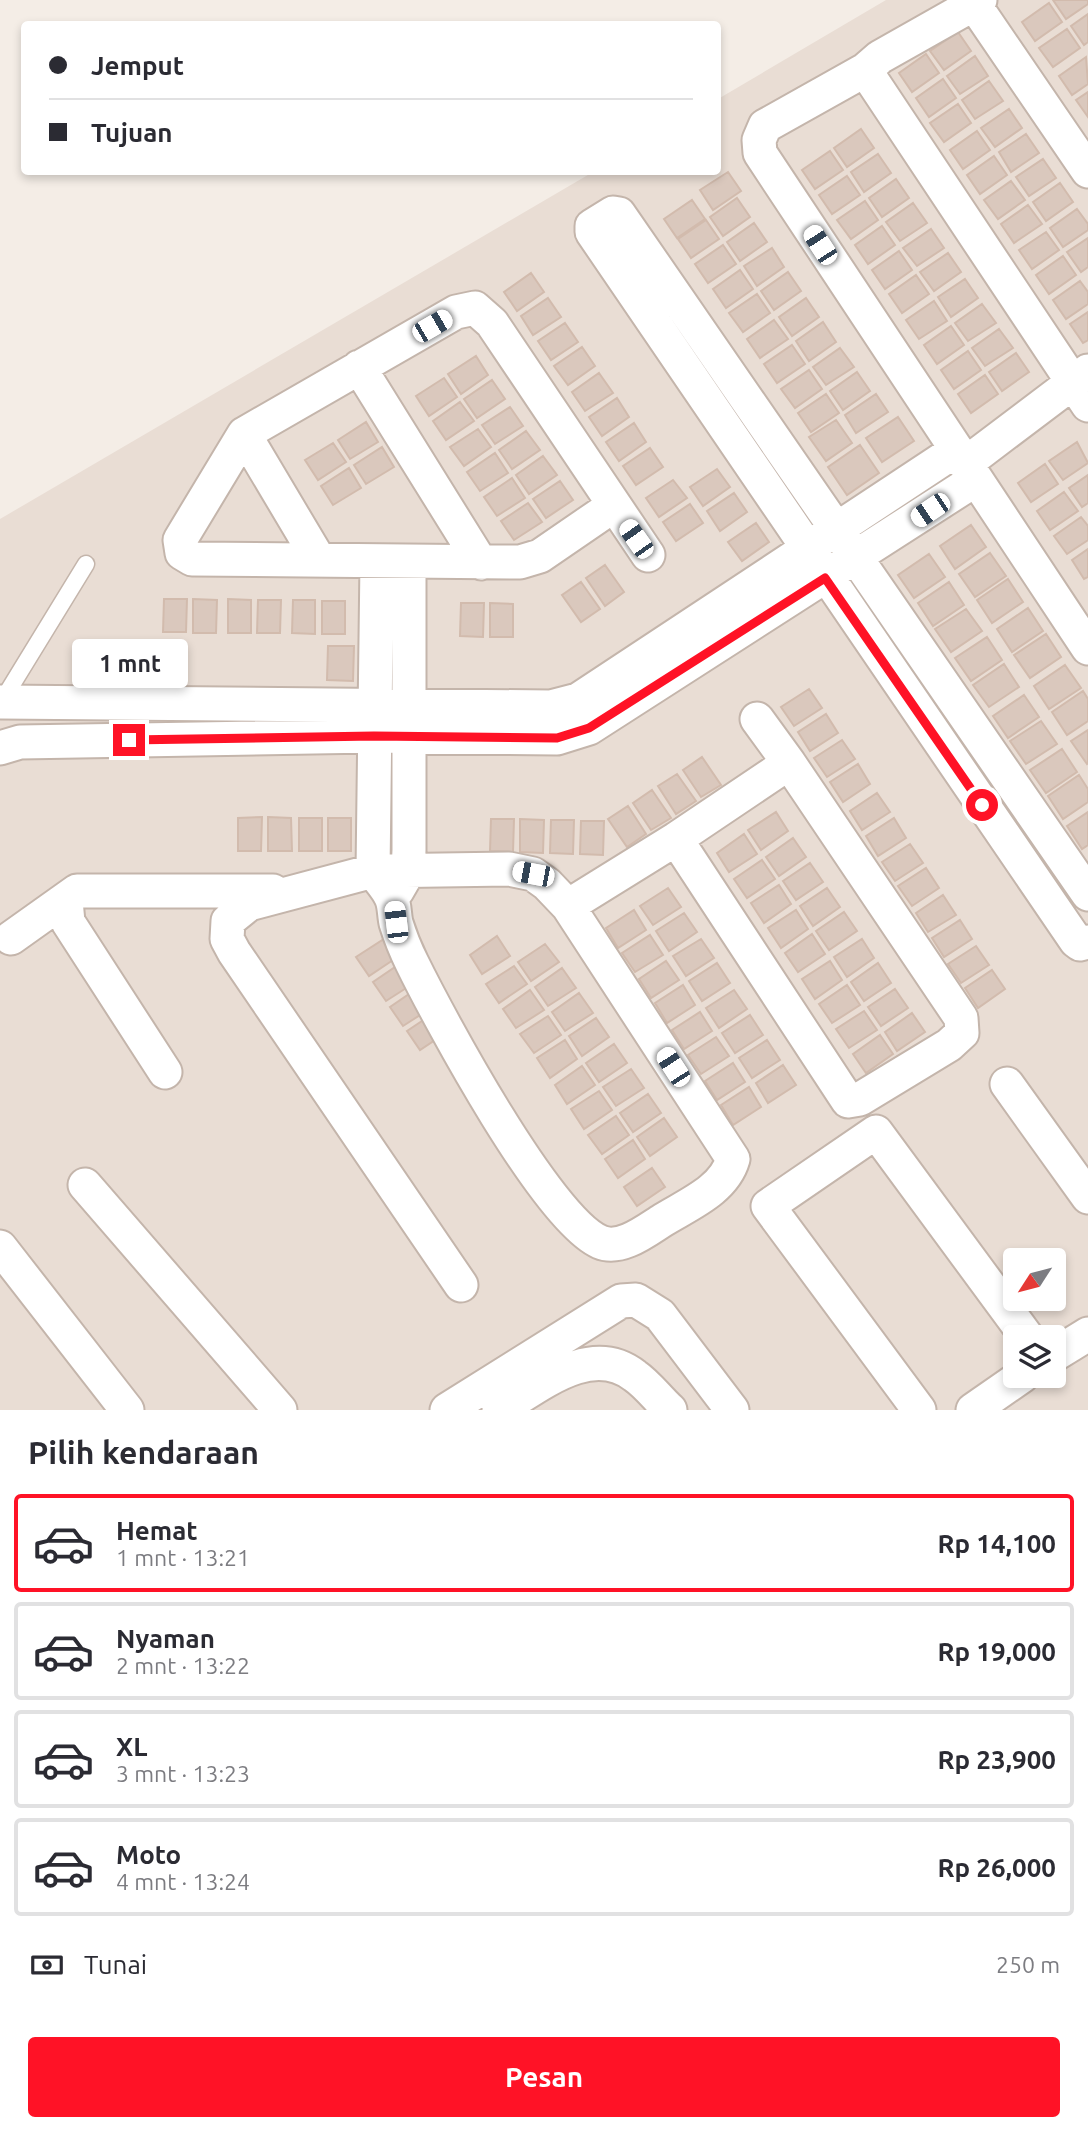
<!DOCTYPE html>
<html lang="id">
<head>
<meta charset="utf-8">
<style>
	:root { --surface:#fff; --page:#f2f2f3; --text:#2b2b33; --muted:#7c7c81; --line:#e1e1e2; --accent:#ff1226 }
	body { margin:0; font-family:Ubuntu,sans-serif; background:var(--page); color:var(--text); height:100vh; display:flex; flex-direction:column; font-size:26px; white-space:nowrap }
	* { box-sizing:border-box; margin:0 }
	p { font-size:23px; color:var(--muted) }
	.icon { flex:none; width:38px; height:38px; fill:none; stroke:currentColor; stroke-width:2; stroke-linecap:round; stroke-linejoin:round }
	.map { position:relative; height:1410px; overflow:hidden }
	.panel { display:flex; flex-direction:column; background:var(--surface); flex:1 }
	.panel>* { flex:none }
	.banner { position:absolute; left:21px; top:21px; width:700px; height:154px; border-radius:7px; box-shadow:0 4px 10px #0003; display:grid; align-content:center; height:154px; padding:0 28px; background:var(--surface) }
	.needle { width:46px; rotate:234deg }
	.tools { position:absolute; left:1003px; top:1248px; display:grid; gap:14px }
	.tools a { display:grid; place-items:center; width:63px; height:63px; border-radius:7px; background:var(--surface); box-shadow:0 4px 10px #0003; font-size:35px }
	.end { position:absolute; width:32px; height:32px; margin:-16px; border:9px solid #ff1226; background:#fff; box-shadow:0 0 0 4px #fff }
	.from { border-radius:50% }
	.bubble { position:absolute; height:49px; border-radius:7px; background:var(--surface); box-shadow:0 4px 10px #0003; font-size:23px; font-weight:600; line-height:49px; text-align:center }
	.car { position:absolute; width:21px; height:42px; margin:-21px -10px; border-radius:9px; box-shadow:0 0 5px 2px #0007; background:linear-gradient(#fff 24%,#345 0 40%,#fff 0 76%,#345 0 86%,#fff 0) }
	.banner b { display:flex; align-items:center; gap:24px; height:66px; font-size:26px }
	.banner b+b { border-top:2px solid var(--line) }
	.banner i { width:18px; height:18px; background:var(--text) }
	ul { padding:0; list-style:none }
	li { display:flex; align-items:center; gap:21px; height:98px; margin:0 14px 10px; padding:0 14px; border:4px solid var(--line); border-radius:7px }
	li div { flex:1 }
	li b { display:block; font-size:26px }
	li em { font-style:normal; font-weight:600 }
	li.on { border-color:var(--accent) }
	li>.icon { width:63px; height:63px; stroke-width:1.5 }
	h2 { padding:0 28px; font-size:32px; line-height:84px }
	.pay { display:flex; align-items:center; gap:18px; height:77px; padding:0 28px; font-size:26px }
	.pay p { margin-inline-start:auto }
	.cta { display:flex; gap:14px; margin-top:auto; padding:14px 28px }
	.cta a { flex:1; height:80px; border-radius:7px; background:var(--accent); color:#fff; font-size:28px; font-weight:600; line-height:80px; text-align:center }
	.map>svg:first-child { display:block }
	.residential { fill:#e9ddd4; fill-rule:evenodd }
	.building { fill:#dac8bd; stroke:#d2bbad; stroke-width:2 }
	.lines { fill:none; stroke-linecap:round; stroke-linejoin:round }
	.service-casing { stroke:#c4b5ab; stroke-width:19 }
	.minor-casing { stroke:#c4b5ab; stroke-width:37 }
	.service { stroke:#fff; stroke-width:16 }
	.minor { stroke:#fff; stroke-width:33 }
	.route { stroke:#ff1226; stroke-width:9 }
</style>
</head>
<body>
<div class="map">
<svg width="1088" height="1410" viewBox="0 0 1088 1410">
	<rect width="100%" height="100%" fill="#f4ede6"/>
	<!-- residential -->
	<path class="residential" d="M886 0H1088V1410H0V519L593 172H718V99ZM1015 1260H1054V1298H1015ZM1015 1337H1054V1376H1015Z"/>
	<!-- building -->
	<path class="building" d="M1053 0H1088V4L1066 19Z
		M1049 3 1062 22 1035 41 1022 22Z
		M1088 14V42L1084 45 1071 26Z
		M1067 29 1080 48 1053 67 1039 48Z
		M958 32 971 51 944 70 930 51Z
		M926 54 939 73 912 92 899 73Z
		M975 56 988 76 960 94 947 76Z
		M1086 57 1088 84 1072 95 1059 76Z
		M943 79 956 98 929 117 916 98Z
		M989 81 1003 101 975 119 962 100Z
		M1088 92V117L1076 100Z
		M958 104 971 123 944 142 930 123Z
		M1009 109 1022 128 995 147 981 128Z
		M861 129 874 148 847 167 834 148Z
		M977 131 990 150 963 169 950 150Z
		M1026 134 1039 153 1011 172 999 152Z
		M830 151 843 170 815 189 802 170Z
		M878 154 891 173 864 192 851 172Z
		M994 156 1007 175 980 194 967 175Z
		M1043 159 1056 178 1029 196 1016 177Z
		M728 172 741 191 713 210 700 190Z
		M847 176 860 195 832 214 819 195Z
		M896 179 909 198 882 217 869 198Z
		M1011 181 1025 200 998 219 984 200Z
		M1060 183 1073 202 1046 221 1033 202Z
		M737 198 750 217 723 236 710 217Z
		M692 200 705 219 677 238 664 219Z
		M865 201 878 220 851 239 837 220Z
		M913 203 927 223 900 241 886 222Z
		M1028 205 1042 224 1014 243 1001 224Z
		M1077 209 1088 224V230L1063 247 1050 228Z
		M706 220 719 239 691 258 678 239Z
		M754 223 767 242 740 261 727 242Z
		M882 226 895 245 868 264 855 245Z
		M931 229 944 248 917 266 903 248Z
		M1046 232 1059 250 1032 269 1019 250Z
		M1088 238V267L1081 272 1067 252Z
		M723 245 736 264 708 283 695 264Z
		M772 248 784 267 757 286 744 266Z
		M899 251 912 270 885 289 872 270Z
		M948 253 961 272 934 291 920 272Z
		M1063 256 1076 275 1049 294 1036 275Z
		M740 270 753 289 726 308 713 289Z
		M788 272 801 291 774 310 761 291Z
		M531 273 544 292 517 311 504 292Z
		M916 275 929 294 902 313 889 294Z
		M965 279 978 298 951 317 938 297Z
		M1080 281 1088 292V304L1066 319 1053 300Z
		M757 294 770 313 743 332 729 313Z
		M548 298 561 317 533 335 521 316Z
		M806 298 819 317 792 336 779 317Z
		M934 301 947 321 919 339 906 320Z
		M982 304 996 323 968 341 955 323Z
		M1088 312V340L1083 343 1070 324Z
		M774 320 788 339 760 358 747 339Z
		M823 322 836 342 809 361 796 341Z
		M565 323 578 342 551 360 538 341Z
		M951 326 964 345 937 364 924 345Z
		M999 329 1013 348 985 366 972 348Z
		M792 345 805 364 777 383 764 364Z
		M582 347 595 366 568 385 554 366Z
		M840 348 854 367 826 385 813 367Z
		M968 351 981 370 954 389 941 370Z
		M1016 353 1029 372 1002 391 989 372Z
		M476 356 488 375 461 394 448 374Z
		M809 370 822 389 795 408 781 389Z
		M857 372 870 391 843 410 830 391Z
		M599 373 613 393 585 411 572 392Z
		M985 375 998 394 971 413 958 394Z
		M444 378 457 397 429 416 416 396Z
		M492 380 505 399 477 418 464 399Z
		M826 394 839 413 811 432 798 413Z
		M876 394 888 412 856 433 845 415Z
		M617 398 629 417 602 436 589 417Z
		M460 402 474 421 446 440 433 421Z
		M510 407 523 426 495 444 482 425Z
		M898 417 914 441 882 462 866 438Z
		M836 420 852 443 826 461 809 437Z
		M366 422 378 442 350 459 338 440Z
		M634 423 646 442 619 461 606 442Z
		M478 429 491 447 464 466 450 447Z
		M526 431 540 450 512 469 499 450Z
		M1077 442 1088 463 1063 480 1049 461Z
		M333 443 346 462 318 480 305 460Z
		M860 445 879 473 847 495 828 467Z
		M382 447 394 467 366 484 354 465Z
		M650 448 663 467 636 485 623 466Z
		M495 453 508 473 480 491 467 472Z
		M543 456 557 475 529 494 516 475Z
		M1045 464 1058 484 1031 502 1018 483Z
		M349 468 361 488 333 505 321 486Z
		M717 469 730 487 703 506 690 487Z
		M1088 475V503L1082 507 1069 488Z
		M512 478 525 498 497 516 484 497Z
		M673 480 687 498 659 517 646 498Z
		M560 481 573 500 546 518 533 499Z
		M1064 492 1078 511 1050 530 1037 511Z
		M734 493 747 512 720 531 707 511Z
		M528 503 542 522 514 540 501 521Z
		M690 504 703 523 676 541 663 522Z
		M1081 517 1088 526V540L1067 554 1054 536Z
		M756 523 769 542 742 561 728 542Z
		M971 525 986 547 955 569 940 546Z
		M1088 549V577L1084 579 1072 560Z
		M990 553 1006 576 975 597 959 574Z
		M929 554 945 577 914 598 898 575Z
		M605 565 624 592 605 606 586 578Z
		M1008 579 1023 602 992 623 977 600Z
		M581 582 600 609 581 622 562 595Z
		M949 582 964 605 933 626 918 603Z
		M164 599H187L186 632H163Z
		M193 599 217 600 216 633H193Z
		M228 599 251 600V633H228Z
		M258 600H281L280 633H257Z
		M293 600H315V634L292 633Z
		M322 601H345V634H322Z
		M461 603H484L483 637 460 636Z
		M490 603 513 604V637H490Z
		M1028 608 1043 631 1012 652 997 629Z
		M966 609 982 631 951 652 935 629Z
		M1046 634 1061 657 1030 678 1014 655Z
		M987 637 1002 660 971 681 955 658Z
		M328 646H354L353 681 327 680Z
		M1004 664 1019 687 989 707 973 685Z
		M1065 665 1081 688 1049 709 1034 686Z
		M809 689 822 708 794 726 781 707Z
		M1083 691 1088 699V721L1067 735 1052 712Z
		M1024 695 1039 717 1008 738 993 716Z
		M826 714 838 733 810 751 798 732Z
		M1041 721 1057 744 1026 764 1010 741Z
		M1088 730V763L1087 764 1071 741Z
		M842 740 855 759 827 777 814 758Z
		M1062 749 1077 772 1046 793 1030 770Z
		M702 757 721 785 701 797 683 770Z
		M858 764 870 784 843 802 830 782Z
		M677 774 696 801 676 814 658 786Z
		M1079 775 1088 789V802L1063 819 1048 796Z
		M652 790 671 818 651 830 633 803Z
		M877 793 890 812 862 830 850 811Z
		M628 806 646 834 627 847 608 819Z
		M776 812 788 831 761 850 748 830Z
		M1088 812V845L1082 849 1067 826Z
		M262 817 261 851H238V818Z
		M268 817 291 818 292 851H268Z
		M299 818H322V851H299Z
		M328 818H351V851H328Z
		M894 818 906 838 878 856 866 836Z
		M491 819H514L513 852 490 851Z
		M520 819 544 820 543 853 520 852Z
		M551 820H574L573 854 550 853Z
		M581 821H604L603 855 580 854Z
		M744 834 757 854 729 872 717 853Z
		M793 838 806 857 779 876 766 857Z
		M910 844 923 863 895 881 882 862Z
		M762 860 775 879 747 898 734 879Z
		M810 863 823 882 796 900 783 881Z
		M926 868 939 888 912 906 898 886Z
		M779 885 791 904 764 923 751 903Z
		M668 888 681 907 653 925 640 906Z
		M827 888 840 907 813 926 800 906Z
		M943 895 956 915 928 932 916 913Z
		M634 910 646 930 618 948 606 928Z
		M796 910 808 929 781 948 768 928Z
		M844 912 857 931 829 950 816 931Z
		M684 913 697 932 669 951 656 931Z
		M960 920 972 939 944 957 932 938Z
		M812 934 825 954 798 972 785 953Z
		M650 935 663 955 635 972 622 953Z
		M497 936 510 956 482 974 470 955Z
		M384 939 396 958 369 976 356 957Z
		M701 939 714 958 686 976 673 956Z
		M862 939 874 958 847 977 834 957Z
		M545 944 559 962 531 981 518 962Z
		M976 946 989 965 961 983 948 964Z
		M666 961 679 980 651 998 639 979Z
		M830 961 842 980 815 999 802 979Z
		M401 963 414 983 386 1001 373 982Z
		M717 963 730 983 702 1001 689 981Z
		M878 963 891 983 864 1001 851 982Z
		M514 966 527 984 499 1003 486 984Z
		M562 968 576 988 548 1006 535 987Z
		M992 970 1005 989 978 1008 965 988Z
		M683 985 695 1005 667 1023 655 1003Z
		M847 985 860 1005 832 1023 819 1004Z
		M418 988 431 1008 403 1026 390 1007Z
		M895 989 908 1008 881 1026 868 1007Z
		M530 990 544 1010 516 1028 503 1009Z
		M734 990 747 1009 719 1028 706 1008Z
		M579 993 593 1013 565 1031 552 1012Z
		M864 1011 877 1030 849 1048 836 1029Z
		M700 1012 712 1031 684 1049 672 1030Z
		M434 1013 447 1032 420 1050 407 1031Z
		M912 1013 925 1032 897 1051 885 1032Z
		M750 1015 763 1035 735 1053 722 1033Z
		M548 1016 561 1035 534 1053 520 1034Z
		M596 1018 609 1037 582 1056 569 1036Z
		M880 1035 893 1054 866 1073 853 1054Z
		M716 1037 729 1056 701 1074 688 1055Z
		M565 1040 577 1059 550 1078 537 1058Z
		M767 1040 780 1060 752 1078 739 1058Z
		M614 1044 627 1063 599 1082 586 1063Z
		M733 1063 745 1082 717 1100 705 1081Z
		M783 1065 796 1085 768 1103 756 1083Z
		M582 1066 595 1085 567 1104 555 1085Z
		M631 1069 644 1088 616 1106 603 1087Z
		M749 1087 761 1107 733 1125 721 1105Z
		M599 1091 612 1110 584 1129 571 1109Z
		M648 1094 661 1113 633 1132 620 1113Z
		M616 1116 629 1135 602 1154 588 1135Z
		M664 1118 677 1137 650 1156 637 1137Z
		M633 1140 645 1159 618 1178 605 1159Z
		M652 1168 665 1187 637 1206 624 1187Z"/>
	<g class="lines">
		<!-- service casing -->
		<g class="service-casing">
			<path id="service" d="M2 701 86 564"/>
		</g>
		<!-- minor casing -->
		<g class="minor-casing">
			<path id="minor" d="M980 0 974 4 1088 171
				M865 70 880 57 974 4
				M359 367 481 563
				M1088 405 865 70 765 126 759 140 760 153 1088 648
				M244 434 319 560
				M965 464 1088 371
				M613 506 540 556 520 562 192 559 182 553 180 540 244 434 456 312 475 308 492 323 648 555
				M377 561 373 871C379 880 387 888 391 897 395 905 394 915 396 923 400 936 406 951 412 963 440 1020 547 1219 600 1242 621 1251 647 1230 663 1220 689 1204 724 1190 733 1159L568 906
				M0 702 551 707 578 700 955 451
				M757 719 789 763
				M0 748 20 742 374 736 557 738 589 728 975 480
				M397 891 408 872 409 850V562
				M1088 894 619 214 613 213 592 226V232L1076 941 1080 944 1088 942
				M66 901 68 922 165 1072
				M11 938 77 891H273
				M1007 1084 1088 1197
				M85 1185 280 1410
				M0 1247 127 1410
				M461 1285 234 952 227 939 228 921 249 904 373 871 509 869 533 874 547 884 568 906 676 839 789 763 961 1018 962 1033 949 1045 860 1099 848 1101 676 839
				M1054 1355 1088 1334
				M447 1410 621 1301 636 1300 660 1315 732 1410
				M499 1410C538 1387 591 1341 635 1376 648 1385 658 1399 670 1410
				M919 1410 768 1206 876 1132 1027 1337
				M973 1410 1022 1376"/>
		</g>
		<!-- service -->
		<use href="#service" class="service"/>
		<!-- minor -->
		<use href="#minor" class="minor"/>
	</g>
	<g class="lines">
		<!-- route -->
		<path class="route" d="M129 740 374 736 557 738 589 728 825 578 982 805"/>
	</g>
</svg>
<div class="tools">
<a><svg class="needle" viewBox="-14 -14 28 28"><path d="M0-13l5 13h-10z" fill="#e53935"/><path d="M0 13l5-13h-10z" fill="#7c7c81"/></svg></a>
<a><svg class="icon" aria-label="layers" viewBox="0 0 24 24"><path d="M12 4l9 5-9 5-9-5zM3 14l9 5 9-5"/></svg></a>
</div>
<i class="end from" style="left:982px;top:805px"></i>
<i class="end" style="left:129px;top:740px"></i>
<div class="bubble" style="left:72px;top:639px;width:116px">1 mnt</div>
<i class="car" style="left:820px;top:245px;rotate:327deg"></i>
<i class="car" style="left:432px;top:326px;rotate:60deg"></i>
<i class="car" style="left:930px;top:510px;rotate:236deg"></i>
<i class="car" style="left:636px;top:539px;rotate:325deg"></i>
<i class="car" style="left:533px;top:874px;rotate:281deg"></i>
<i class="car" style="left:396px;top:922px;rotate:353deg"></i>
<i class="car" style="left:673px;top:1067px;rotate:327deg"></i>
<div class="banner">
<b><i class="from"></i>Jemput</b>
<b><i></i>Tujuan</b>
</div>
</div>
<section class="panel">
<h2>Pilih kendaraan</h2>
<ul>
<li class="on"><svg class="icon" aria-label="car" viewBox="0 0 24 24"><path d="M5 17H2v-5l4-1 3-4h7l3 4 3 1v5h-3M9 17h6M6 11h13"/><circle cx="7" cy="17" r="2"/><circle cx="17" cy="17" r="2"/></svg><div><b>Hemat</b><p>1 mnt · 13:21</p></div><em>Rp 14,100</em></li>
<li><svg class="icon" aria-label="car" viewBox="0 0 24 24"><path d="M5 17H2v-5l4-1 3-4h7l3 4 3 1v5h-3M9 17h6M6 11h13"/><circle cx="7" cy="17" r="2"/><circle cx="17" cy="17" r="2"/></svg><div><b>Nyaman</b><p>2 mnt · 13:22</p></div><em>Rp 19,000</em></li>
<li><svg class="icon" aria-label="car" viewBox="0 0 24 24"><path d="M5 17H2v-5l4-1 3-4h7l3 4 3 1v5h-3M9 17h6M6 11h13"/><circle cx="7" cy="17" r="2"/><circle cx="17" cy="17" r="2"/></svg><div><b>XL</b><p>3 mnt · 13:23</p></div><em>Rp 23,900</em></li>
<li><svg class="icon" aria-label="car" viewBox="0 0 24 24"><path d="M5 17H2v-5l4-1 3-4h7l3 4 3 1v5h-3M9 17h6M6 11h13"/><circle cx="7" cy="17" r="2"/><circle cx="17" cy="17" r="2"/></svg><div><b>Moto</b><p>4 mnt · 13:24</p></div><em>Rp 26,000</em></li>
</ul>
<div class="pay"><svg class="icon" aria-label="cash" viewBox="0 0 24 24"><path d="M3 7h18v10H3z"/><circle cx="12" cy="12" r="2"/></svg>Tunai<p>250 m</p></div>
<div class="cta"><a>Pesan</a></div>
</section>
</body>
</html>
